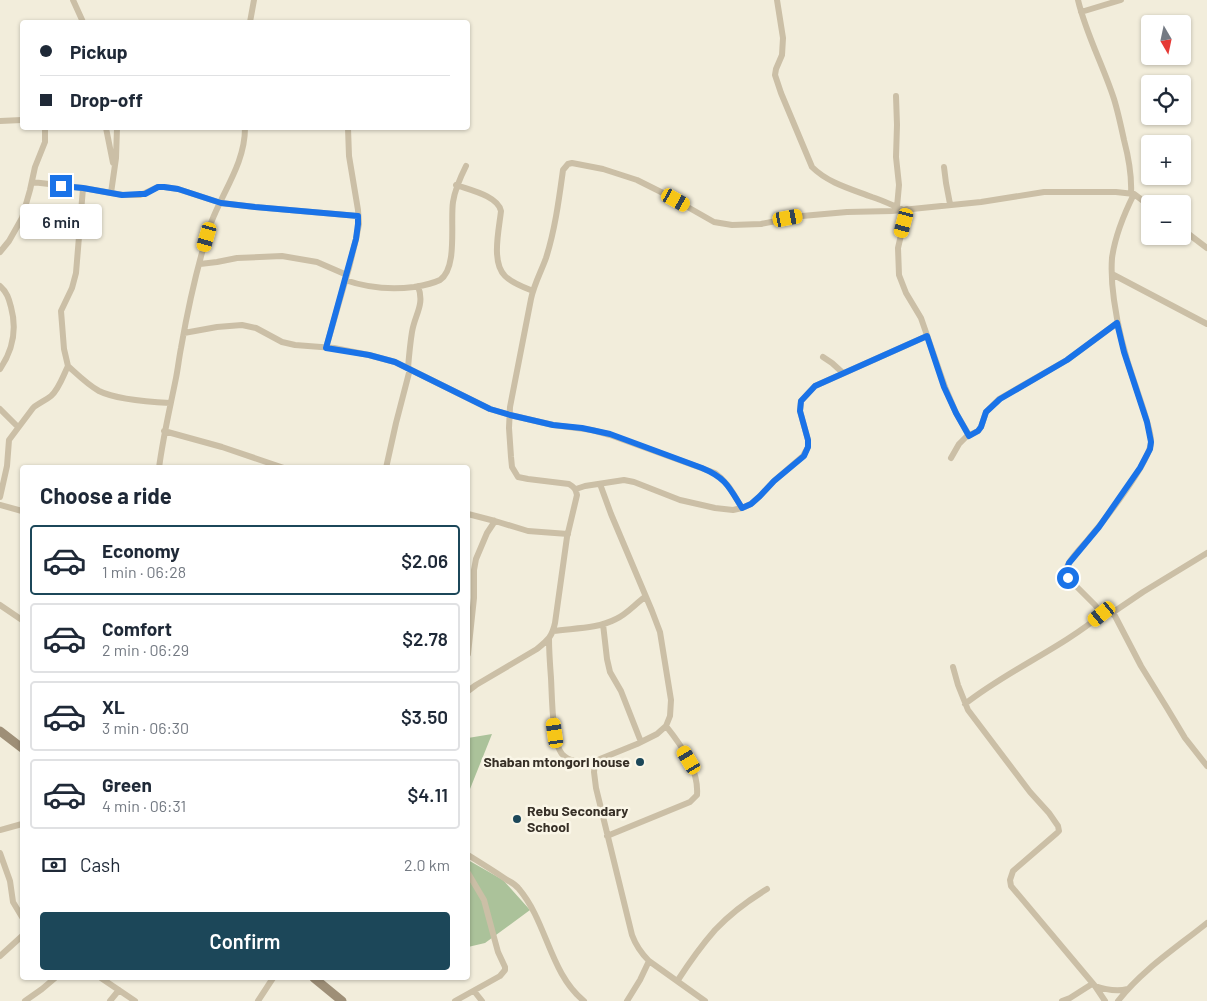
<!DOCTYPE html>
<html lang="en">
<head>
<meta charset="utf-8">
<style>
	:root { --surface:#fff; --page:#f2f2f3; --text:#1f2937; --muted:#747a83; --line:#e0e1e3; --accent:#1c4759 }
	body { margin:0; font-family:Barlow,sans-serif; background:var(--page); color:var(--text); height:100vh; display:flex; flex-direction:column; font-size:19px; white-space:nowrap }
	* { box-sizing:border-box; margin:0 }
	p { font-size:16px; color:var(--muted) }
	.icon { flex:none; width:28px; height:28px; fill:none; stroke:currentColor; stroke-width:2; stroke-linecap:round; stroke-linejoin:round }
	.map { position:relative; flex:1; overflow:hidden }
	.details { position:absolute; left:20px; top:465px; width:450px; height:515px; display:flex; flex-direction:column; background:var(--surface); border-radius:5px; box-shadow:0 1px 4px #0004 }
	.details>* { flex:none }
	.hud { position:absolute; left:20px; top:20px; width:450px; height:110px; border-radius:5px; box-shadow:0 1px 4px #0004; display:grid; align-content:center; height:110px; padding:0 20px; background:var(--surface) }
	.needle { width:32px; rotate:171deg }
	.buttons { position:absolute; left:1141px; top:15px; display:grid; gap:10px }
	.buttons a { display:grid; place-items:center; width:50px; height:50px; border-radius:5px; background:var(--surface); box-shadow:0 1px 4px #0004; font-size:25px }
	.end { position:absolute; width:22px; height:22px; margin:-11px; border:6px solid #1a73e8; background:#fff; box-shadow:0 0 0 2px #fff }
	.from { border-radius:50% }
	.bubble { position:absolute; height:35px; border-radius:5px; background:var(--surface); box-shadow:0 1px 4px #0004; font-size:16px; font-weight:600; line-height:35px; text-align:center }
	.car { position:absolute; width:15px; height:30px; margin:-15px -8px; border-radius:6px; box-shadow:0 0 4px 1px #0007; background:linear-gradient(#f5c518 24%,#345 0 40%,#f5c518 0 76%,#345 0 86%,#f5c518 0) }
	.hud b { display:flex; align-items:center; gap:18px; height:48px; font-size:19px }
	.hud b+b { border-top:1px solid var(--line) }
	.hud i { width:12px; height:12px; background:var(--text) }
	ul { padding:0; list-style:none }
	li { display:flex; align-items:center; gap:15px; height:70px; margin:0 10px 8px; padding:0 10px; border:2px solid var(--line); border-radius:5px }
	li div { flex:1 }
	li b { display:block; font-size:19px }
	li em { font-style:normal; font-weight:600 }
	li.current { border-color:var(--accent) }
	li>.icon { width:45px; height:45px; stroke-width:1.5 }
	h2 { padding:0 20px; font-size:22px; line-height:60px }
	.pay { display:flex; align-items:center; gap:12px; height:55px; padding:0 20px; font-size:19px }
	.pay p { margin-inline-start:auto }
	.primary-button { display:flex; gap:10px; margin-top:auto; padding:10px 20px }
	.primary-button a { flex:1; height:58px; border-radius:5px; background:var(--accent); color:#fff; font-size:20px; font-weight:600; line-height:58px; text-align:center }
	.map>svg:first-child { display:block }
	.green { fill:#abc29a }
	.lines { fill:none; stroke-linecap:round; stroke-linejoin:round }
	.street { stroke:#cbbfa6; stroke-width:6 }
	.secondary { stroke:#9e8f77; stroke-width:9 }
	.route { stroke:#1a73e8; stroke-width:6 }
	.poi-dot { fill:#1c4759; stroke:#faf6e7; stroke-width:2 }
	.labels { text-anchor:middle; stroke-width:5; stroke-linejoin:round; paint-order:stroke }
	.poi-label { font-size:14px; font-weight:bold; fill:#373027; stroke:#faf6e7; text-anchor:end }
</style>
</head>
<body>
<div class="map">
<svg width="1207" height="1001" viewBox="0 0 1207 1001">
	<rect width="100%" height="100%" fill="#f2eddb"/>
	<!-- green -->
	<path class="green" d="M492 734 468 794V738Z
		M468 860 503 880 530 910 485 943 468 947Z"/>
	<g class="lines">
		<!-- street -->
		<path class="street" d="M73 0 83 22
			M777 0 783 38 782 55 776 69 775 75 781 93 812 167C828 183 851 189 872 197 882 200 892 205 901 209
			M1078 0C1086 34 1103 65 1114 99 1118 112 1121 126 1124 140 1129 159 1132 175 1131 194
			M1081 12 1121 0
			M250 22 254 0
			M896 96 897 125 896 157 899 185 897 207
			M0 121 22 120
			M106 128 113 163
			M944 167 946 183 950 204
			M32 182 83 188 123 195H140L145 193 158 187H164L178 189 221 203 255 207 358 216
			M456 185C470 190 498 196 501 211 499 230 491 262 505 276 512 283 523 287 533 291
			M83 188 76 273 72 288 61 311 64 349 68 366C78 375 88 385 99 391 117 400 151 402 170 403
			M111 193 116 158 117 128
			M907 209 898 248 899 275 906 293 921 318 945 387 956 413 969 435
			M1182 229 1207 248
			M0 252 9 241 22 218 30 190 35 167 45 142V128
			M200 264 217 262 237 258 282 256 317 262 347 275
			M1112 274 1207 324
			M345 280C368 288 390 290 414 287 420 286 434 283 440 280 458 268 450 222 453 202 455 189 460 178 466 166
			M0 286C7 292 9 299 11 307 17 329 13 350 0 369
			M184 333 217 327 242 325 256 328 282 342 295 345 334 348 369 355 395 362 490 409 510 415 553 425 592 430 610 435 715 473C728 482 734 495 742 508
			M326 348 349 268 356 239 359 224 358 210 349 156 348 128
			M823 357 832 363 843 373
			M408 368C409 356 410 344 412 332 415 314 425 305 418 286
			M0 409 18 427
			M164 431 222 447 284 468
			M951 458 959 444 966 437 978 431 981 427 986 412 999 399 1067 360 1117 323
			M159 468C163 437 170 408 176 378 178 368 179 358 181 348 188 308 198 262 211 223 223 191 245 163 245 128
			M386 468 396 423 410 369
			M600 484 611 514 652 611 660 632 671 700 670 716 666 726 657 734 637 744 600 759 595 764 594 772 596 788 632 935C636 946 641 953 649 961L705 1001
			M576 489 585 486 624 480 634 482 680 500 715 508 733 510 742 508 751 504 760 496 774 481 803 456 808 447V440L800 411 801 401 815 386 927 336
			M0 497 7 466 9 440 33 408C38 403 45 401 51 396 59 389 63 376 68 366
			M0 505 22 511
			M468 514 495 521 528 531 568 534
			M0 605 22 620
			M1112 613 1143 592 1207 553
			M1102 614 1095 605 1068 578C1067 574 1066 571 1067 567 1070 558 1084 545 1090 537 1104 521 1150 462 1151 442 1152 431 1139 397 1135 384 1125 356 1118 330 1114 300 1112 286 1111 272 1112 258 1115 236 1124 214 1134 194
			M603 624 607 659 610 672 621 691 641 742
			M553 631C574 628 597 629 616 619 627 614 635 604 645 597
			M549 639C549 652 550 665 551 678 552 695 552 742 562 754 570 763 585 763 595 764
			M468 654 474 598V570L476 559 487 533 495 521
			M953 667 958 685 968 710 1030 792 1049 813 1058 826 1059 831 1057 833 1013 871 1010 880 1011 886 1095 986 1105 1001
			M468 691 476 685 537 649C548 640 552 637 555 623L567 537 577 495C576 489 574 487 569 484L528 479 518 477 512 467 511 457 509 428 510 407 531 299C534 284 541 272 546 258 555 230 559 199 563 170L568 164 572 163 603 169 637 180 663 193 714 222 732 225 761 224 802 216 847 212 892 211 981 202 1044 192H1116L1134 194 1150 206
			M965 704C1008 670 1060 649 1102 614 1108 612 1111 612 1115 616L1141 666 1167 708 1185 738 1207 766
			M0 830 22 824
			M607 836 690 802 697 795C699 769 681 745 666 726
			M0 853 10 881 13 902 22 917
			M468 855C481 863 494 871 507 880 511 882 516 885 519 889 547 922 550 974 584 1001
			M0 956 22 936
			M101 978 135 1001
			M678 980C689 963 701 946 715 930 730 914 749 900 767 889
			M1095 986C1106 990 1116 992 1128 989
			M474 991 482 1001
			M25 1001 42 989 55 978
			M110 1001 119 990
			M258 1001 273 978
			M455 1001 500 976 505 970V967L498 952 495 941 484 900 468 873
			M627 1001 640 980 649 961
			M1062 1001 1070 998 1092 984
			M1118 1001C1142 970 1176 948 1207 923"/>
		<!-- secondary -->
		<path class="secondary" d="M0 731 22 748
			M314 978 342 1001"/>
	</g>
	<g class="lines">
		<!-- route -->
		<path class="route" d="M61 186 83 188 122 195 140 194H145L158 187H164L178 189 221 203 255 207 358 216V224L356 239 326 348 369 355 395 362 490 409 510 415 553 425 582 428 610 434 702 468C726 478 729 487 742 508L751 504 760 496 774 481 804 456 808 447V440L800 411 801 401 815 386 927 336 944 387 956 413 969 436 978 431 981 427 986 412 1000 399 1067 360 1117 323 1124 352 1147 422 1151 442 1150 449 1140 468 1099 527 1069 563 1066 572 1068 578"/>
	</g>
	<!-- markers -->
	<g class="poi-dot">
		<circle cx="640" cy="762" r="5"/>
		<circle cx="517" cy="819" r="5"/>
	</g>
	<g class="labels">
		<!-- poi labels -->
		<g class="poi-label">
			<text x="630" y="767">Shaban mtongori house</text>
			<text x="527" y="816" text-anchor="start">Rebu Secondary<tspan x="527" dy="16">School</tspan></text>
		</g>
	</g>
</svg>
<div class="buttons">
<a><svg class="needle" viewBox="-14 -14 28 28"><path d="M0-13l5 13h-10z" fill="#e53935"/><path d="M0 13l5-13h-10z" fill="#747a83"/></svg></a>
<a><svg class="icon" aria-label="locate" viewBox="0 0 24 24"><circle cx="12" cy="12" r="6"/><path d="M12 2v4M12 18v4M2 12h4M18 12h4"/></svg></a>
<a>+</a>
<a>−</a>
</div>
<i class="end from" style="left:1068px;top:578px"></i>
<i class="end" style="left:61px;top:186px"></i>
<div class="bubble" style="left:20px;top:204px;width:82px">6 min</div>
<i class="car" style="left:676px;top:200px;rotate:119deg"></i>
<i class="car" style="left:788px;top:218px;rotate:80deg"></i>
<i class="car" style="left:904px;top:223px;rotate:195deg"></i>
<i class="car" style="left:207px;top:237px;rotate:196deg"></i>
<i class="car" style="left:1102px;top:614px;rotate:231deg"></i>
<i class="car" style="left:555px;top:733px;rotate:352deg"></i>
<i class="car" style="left:689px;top:760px;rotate:329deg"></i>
<div class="hud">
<b><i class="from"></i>Pickup</b>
<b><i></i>Drop-off</b>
</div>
<section class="details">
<h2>Choose a ride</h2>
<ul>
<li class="current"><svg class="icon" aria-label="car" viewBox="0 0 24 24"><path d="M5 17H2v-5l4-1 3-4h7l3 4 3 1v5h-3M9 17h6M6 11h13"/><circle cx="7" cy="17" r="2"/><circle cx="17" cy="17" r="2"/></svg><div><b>Economy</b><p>1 min · 06:28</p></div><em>$2.06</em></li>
<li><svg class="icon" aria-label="car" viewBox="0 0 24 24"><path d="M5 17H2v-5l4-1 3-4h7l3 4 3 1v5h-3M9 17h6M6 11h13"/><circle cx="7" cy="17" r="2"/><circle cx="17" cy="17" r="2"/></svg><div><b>Comfort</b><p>2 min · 06:29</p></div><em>$2.78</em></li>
<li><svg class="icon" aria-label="car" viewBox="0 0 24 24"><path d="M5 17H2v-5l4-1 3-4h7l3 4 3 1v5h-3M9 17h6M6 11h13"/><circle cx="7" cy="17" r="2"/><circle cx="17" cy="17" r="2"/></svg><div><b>XL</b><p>3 min · 06:30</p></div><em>$3.50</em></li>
<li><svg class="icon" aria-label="car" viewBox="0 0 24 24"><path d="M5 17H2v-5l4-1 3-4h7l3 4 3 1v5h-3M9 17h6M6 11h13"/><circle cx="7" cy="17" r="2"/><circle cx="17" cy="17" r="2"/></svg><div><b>Green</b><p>4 min · 06:31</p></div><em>$4.11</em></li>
</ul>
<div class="pay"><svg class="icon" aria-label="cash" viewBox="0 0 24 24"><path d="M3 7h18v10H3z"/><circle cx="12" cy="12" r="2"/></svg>Cash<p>2.0 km</p></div>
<div class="primary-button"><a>Confirm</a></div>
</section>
</div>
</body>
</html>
